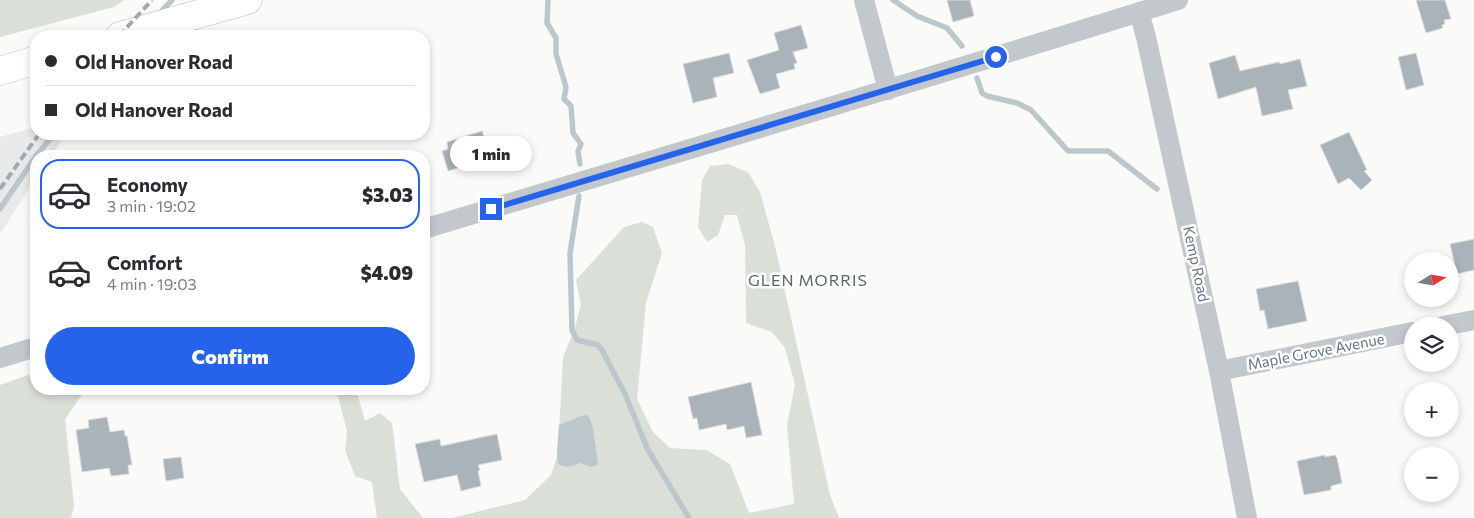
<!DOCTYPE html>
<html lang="en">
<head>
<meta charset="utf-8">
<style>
	:root { --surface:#fff; --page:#f2f2f3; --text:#2b2b33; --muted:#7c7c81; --line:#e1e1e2; --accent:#2563eb }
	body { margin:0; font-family:Commissioner,sans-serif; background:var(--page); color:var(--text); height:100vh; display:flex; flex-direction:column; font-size:19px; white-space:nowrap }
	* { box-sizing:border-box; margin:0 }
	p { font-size:16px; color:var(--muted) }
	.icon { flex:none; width:28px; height:28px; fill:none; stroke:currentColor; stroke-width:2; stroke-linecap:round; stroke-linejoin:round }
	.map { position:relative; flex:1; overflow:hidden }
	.panel { position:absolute; left:30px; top:150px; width:400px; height:245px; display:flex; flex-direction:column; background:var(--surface); border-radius:20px; box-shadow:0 2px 8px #0003 }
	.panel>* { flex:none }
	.hud { position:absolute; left:30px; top:30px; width:400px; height:110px; border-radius:20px; box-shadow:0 2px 8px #0003; display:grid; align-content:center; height:110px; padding:0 15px; background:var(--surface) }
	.needle { width:32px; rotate:79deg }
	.controls { position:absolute; left:1404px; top:252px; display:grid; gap:10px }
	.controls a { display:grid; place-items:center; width:55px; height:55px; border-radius:50%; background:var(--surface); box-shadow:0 2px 8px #0003; font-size:25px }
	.end { position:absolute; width:22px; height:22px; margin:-11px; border:6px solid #2563eb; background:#fff; box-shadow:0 0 0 2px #fff }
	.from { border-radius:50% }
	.bubble { position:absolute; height:35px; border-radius:18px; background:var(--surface); box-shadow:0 2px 8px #0003; font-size:16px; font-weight:800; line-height:35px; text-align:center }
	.hud b { display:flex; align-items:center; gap:18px; height:48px; font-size:19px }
	.hud b+b { border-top:1px solid var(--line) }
	.hud i { width:12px; height:12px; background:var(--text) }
	ul { padding:9px 0 0; list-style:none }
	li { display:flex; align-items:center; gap:15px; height:70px; margin:0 10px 8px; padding:0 5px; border:2px solid transparent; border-radius:20px }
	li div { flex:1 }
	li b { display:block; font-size:19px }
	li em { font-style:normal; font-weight:800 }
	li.on { border-color:var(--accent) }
	li>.icon { width:45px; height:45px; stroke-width:1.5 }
	.cta { display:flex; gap:10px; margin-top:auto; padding:10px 15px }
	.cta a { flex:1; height:58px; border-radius:30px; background:var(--accent); color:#fff; font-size:20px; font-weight:800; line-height:58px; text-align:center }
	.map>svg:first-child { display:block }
	.built { fill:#e8e9e9 }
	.green { fill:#dadfd7 }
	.water { fill:#bbc7cb }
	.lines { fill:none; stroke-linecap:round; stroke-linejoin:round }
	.stream { stroke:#bbc7cb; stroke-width:5.5 }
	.building { fill:#aab3b9; stroke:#dcdcda }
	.trunk-casing { stroke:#b4b9bd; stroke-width:29 }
	.minor { stroke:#c3c8cc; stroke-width:20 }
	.trunk { stroke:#fff; stroke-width:28 }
	.rail { stroke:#a2aab0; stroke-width:4; stroke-dasharray:8 4; stroke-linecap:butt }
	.route { stroke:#2563eb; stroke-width:6 }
	.labels { text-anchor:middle; stroke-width:5; stroke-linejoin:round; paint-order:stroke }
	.street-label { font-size:15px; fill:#657683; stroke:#fff }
	.neighbourhood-label { font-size:16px; letter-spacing:1px; fill:#57646e; stroke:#fff }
</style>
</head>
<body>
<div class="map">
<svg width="1474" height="518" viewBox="0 0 1474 518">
	<rect width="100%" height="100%" fill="#fafaf8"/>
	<!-- built -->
	<path class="built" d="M36 127V134H66L51 156H36V178L0 234V137Z"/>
	<!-- green -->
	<path class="green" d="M0 0H124L114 7 0 37Z
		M728 164 748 172 760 192 775 246 830 495 839 518H452L525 500 551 475 558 453 563 357 574 331 581 305 576 280 624 227 642 222 653 227 662 253 646 303 637 399 653 432 670 448 706 450 730 464 749 513 794 504 787 425 795 385 785 348 772 332 746 323 745 245 737 215H725L718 235 707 242 698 227 702 180 710 166Z
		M36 372V389H86L65 419 74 506 71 518H0V385Z
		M336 389H356L365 421 380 413 392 423 400 489 423 518H377L372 482 355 476 345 450 347 431Z"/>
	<!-- water -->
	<path class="water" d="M588 415 593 427 598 464 592 467 580 463C572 466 566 469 558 464L557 453 559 425 581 416Z"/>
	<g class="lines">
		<!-- stream -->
		<path class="stream" d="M548 0 547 23 556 38V54L566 87 564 99 571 106 573 133 581 144 578 151 580 164
			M893 0 917 16 947 28 962 46
			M158 15 172 0
			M977 78 982 93 987 96 1017 103 1031 110 1068 151H1108L1157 189
			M579 196 570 253 572 330 577 340 598 345 602 350 625 394 647 448 689 518
			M0 209 36 156 54 134"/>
	</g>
	<!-- building -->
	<path class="building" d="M947 0H970L974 16 953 22Z
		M1416 0H1445L1451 19 1444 20 1445 24 1442 25 1443 28 1426 33Z
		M801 25 808 48 793 52 797 63 794 64 795 69 776 74 780 88 760 94 747 60 779 50 774 33Z
		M729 53 734 73 713 78 717 97 693 103 683 64Z
		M1416 53 1424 85 1406 90 1398 57Z
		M1235 55 1240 71 1279 62 1280 64 1300 59 1307 86 1288 90 1293 109 1262 116 1256 87 1218 99 1209 63Z
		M482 131 491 158 448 171 442 151 448 149 447 142Z
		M1349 132 1367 170 1364 171 1372 180 1361 190 1349 178 1338 184 1320 145Z
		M1474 239V270L1457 274 1450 244Z
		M1298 281 1307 321 1268 329 1264 310 1260 311 1256 289Z
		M751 382 762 435 746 438 744 426 727 430 726 424 699 430 697 418 693 419 688 397Z
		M107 417 110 432 124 430 125 436H127L132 465H128L129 474 111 476 109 468 82 472 76 430 89 428 88 420Z
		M497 434 502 460 478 465 480 470 478 471 481 486 461 491 457 475 424 482 415 444 440 439 441 446Z
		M1325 455V457L1335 455 1337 458 1342 483 1331 486V490L1304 495 1297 461Z
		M181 457 184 478 166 481 163 459Z"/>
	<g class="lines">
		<!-- trunk casing -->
		<g class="trunk-casing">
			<path id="trunk" d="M120 36 248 0
				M0 71 36 60"/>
		</g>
		<!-- minor -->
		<path class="minor" d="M864 0 888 90
			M1139 12 1146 37 1219 371 1247 518
			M424 229C675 153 927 79 1178 0
			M1443 326 1474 320
			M0 358 36 347
			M1219 371 1412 332"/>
		<!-- trunk -->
		<use href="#trunk" class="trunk"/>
		<!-- rail -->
		<path class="rail" d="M119 36 152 0
			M0 189 39 134"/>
	</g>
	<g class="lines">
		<!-- route -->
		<path class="route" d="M491 209 996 57"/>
	</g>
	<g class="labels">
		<!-- street labels -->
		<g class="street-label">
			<text transform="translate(1196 264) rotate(78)" y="5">Kemp Road</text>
			<text transform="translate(1316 352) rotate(-11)" y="5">Maple Grove Avenue</text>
		</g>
		<!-- neighbourhood labels -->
		<g class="neighbourhood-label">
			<text x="808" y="286">GLEN MORRIS</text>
		</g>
	</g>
</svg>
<div class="controls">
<a><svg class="needle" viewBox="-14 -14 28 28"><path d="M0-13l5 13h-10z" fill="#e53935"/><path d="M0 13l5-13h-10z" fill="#7c7c81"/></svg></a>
<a><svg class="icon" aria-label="layers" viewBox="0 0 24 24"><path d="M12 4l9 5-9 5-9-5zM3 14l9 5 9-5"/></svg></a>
<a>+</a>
<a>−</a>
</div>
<i class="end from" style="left:996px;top:57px"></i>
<i class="end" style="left:491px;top:209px"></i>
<div class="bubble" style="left:450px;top:136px;width:82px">1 min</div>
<div class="hud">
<b><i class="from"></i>Old Hanover Road</b>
<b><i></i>Old Hanover Road</b>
</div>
<section class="panel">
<ul>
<li class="on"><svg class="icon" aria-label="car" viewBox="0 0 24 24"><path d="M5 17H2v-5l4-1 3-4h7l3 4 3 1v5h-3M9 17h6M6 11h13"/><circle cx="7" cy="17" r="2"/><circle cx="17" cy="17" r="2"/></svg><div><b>Economy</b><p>3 min · 19:02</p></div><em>$3.03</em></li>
<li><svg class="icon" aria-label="car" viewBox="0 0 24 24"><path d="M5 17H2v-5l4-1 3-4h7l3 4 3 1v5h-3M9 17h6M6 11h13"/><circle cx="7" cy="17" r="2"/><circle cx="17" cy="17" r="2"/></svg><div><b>Comfort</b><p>4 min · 19:03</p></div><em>$4.09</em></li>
</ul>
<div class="cta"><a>Confirm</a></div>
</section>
</div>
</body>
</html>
